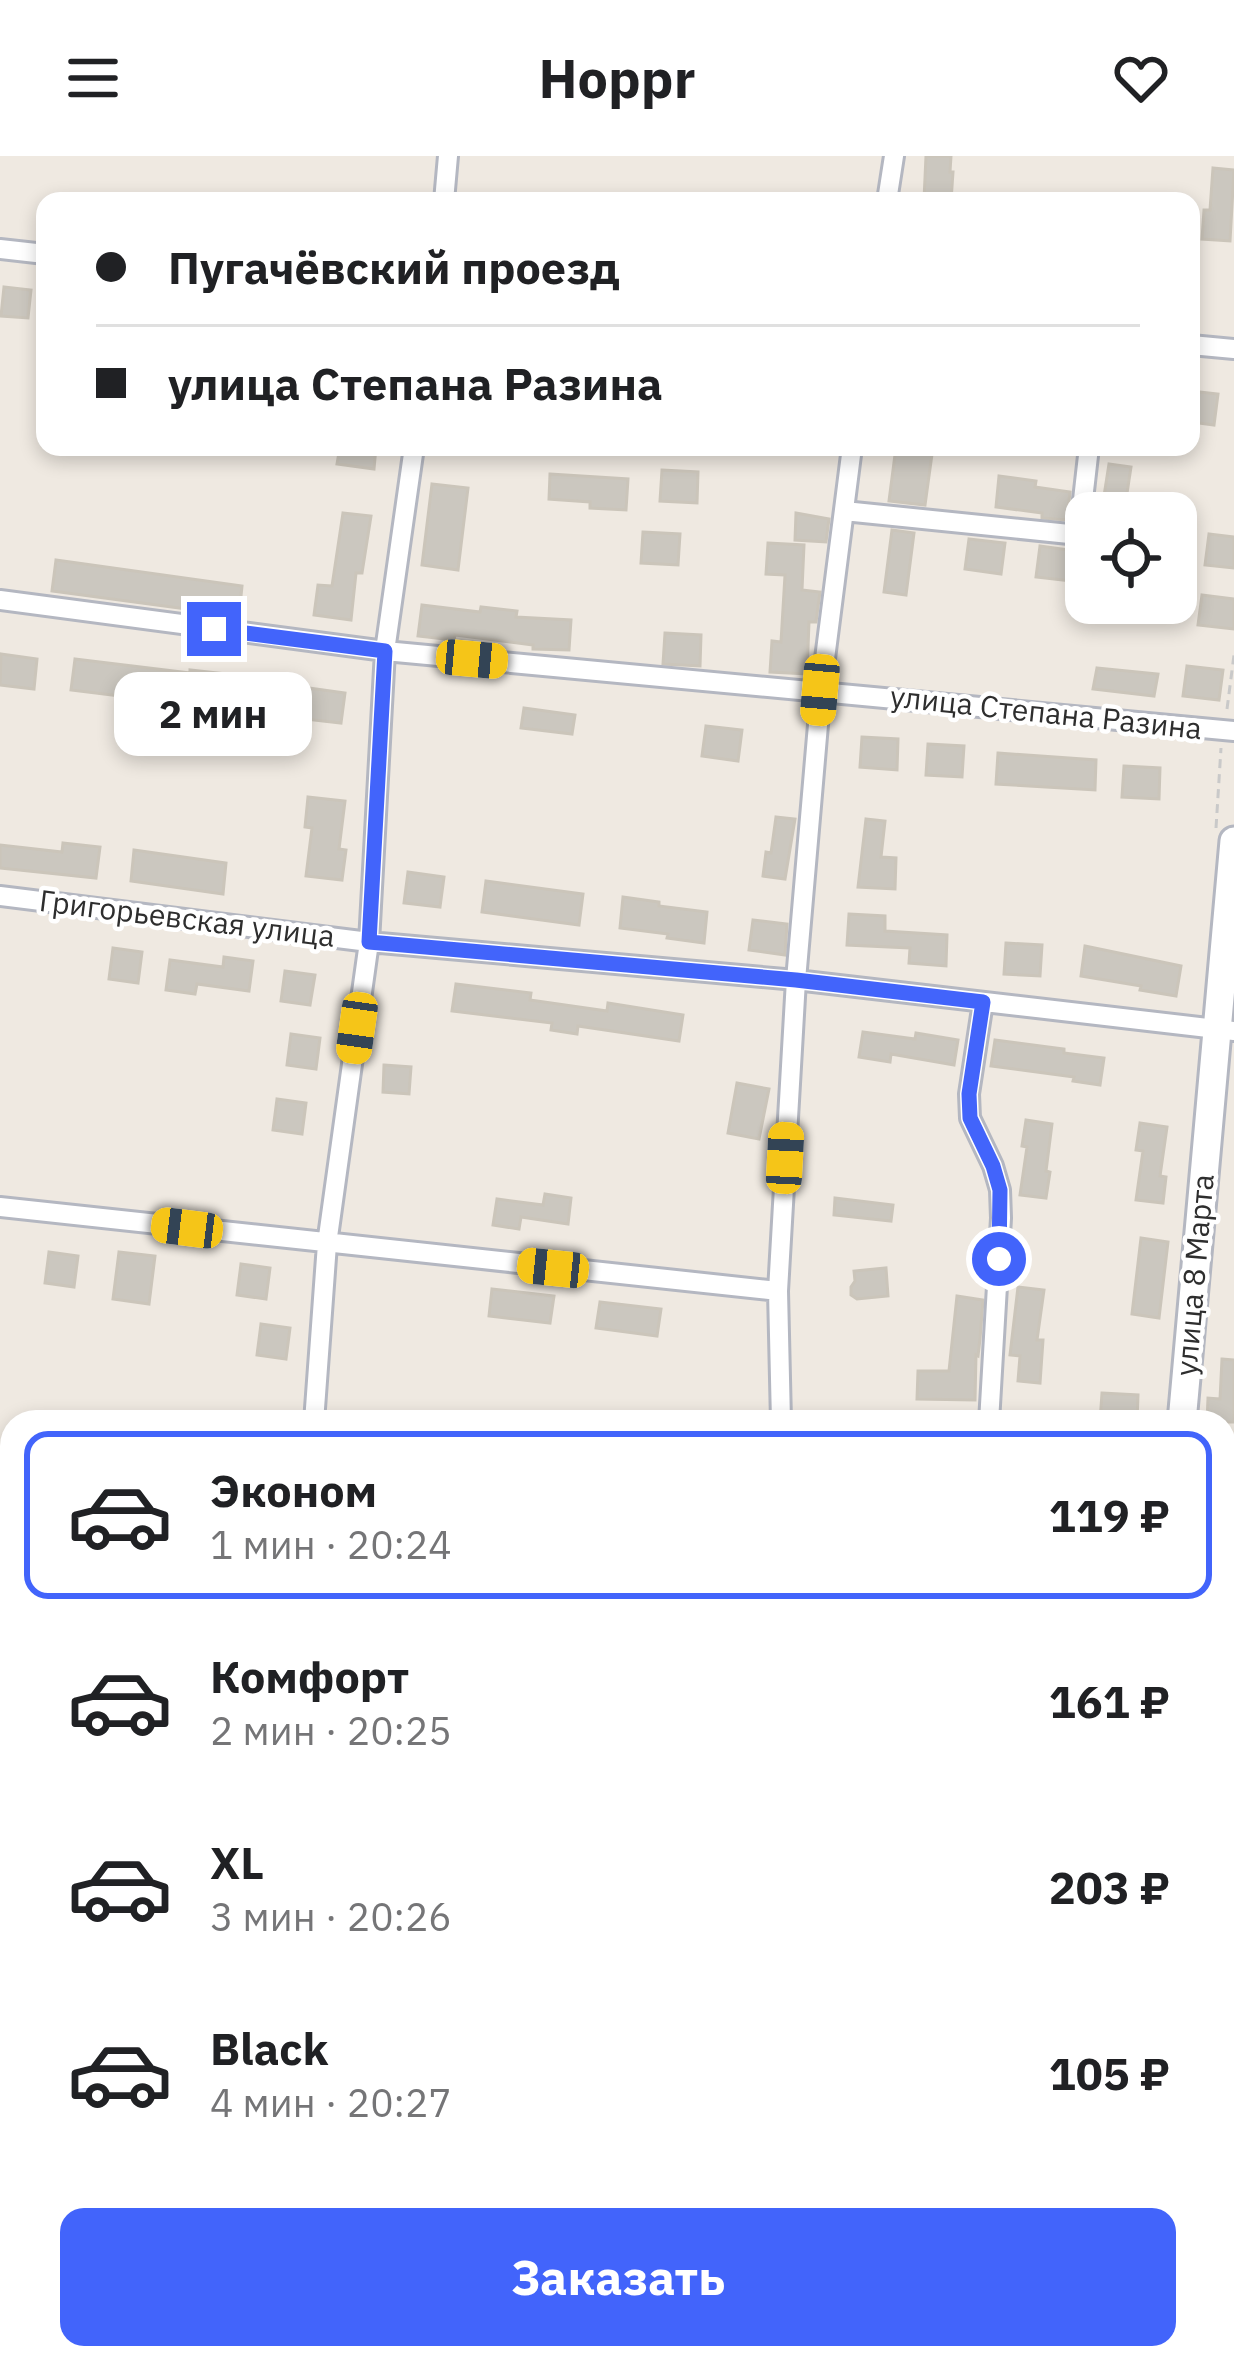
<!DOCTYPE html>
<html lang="ru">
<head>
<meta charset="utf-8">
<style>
	:root { --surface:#fff; --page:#f2f2f2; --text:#202124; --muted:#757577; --line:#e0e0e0; --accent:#4264fb }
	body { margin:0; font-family:"IBM Plex Sans",sans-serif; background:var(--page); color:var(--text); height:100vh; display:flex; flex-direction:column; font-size:45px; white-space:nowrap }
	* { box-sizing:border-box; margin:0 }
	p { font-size:39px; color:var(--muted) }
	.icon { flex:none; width:66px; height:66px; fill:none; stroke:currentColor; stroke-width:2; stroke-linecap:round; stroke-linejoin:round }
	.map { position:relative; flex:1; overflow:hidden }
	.drawer { position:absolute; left:0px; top:1254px; width:1236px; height:960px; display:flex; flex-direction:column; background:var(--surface); border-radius:36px 36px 0 0; box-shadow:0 6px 18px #0003 }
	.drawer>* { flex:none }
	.banner { position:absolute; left:36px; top:36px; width:1164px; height:264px; border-radius:24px; box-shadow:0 6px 18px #0003; display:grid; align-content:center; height:264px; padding:0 60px; background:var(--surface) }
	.controls { position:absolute; left:1065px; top:336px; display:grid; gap:24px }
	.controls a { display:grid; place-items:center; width:132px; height:132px; border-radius:24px; background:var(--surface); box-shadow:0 6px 18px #0003; font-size:60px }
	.end { position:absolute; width:54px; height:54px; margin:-27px; border:15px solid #4264fb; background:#fff; box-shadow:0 0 0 6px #fff }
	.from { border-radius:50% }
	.bubble { position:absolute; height:84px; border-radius:24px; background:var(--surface); box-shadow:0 6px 18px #0003; font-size:39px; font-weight:700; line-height:84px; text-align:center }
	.car { position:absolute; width:36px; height:72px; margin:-36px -18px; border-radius:15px; box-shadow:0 0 9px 3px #0007; background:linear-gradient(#f5c518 24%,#345 0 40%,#f5c518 0 76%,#345 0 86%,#f5c518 0) }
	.banner b { display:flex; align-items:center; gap:42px; height:114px; font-size:45px }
	.banner b+b { border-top:3px solid var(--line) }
	.banner i { width:30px; height:30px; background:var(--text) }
	ul { padding:21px 0 0; list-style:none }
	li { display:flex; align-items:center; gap:36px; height:168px; margin:0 24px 18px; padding:0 36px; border:6px solid transparent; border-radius:24px }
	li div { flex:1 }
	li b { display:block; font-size:45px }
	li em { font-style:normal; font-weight:700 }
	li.selected { border-color:var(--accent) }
	li>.icon { width:108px; height:108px; stroke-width:1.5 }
	.cta { display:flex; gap:24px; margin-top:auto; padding:24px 60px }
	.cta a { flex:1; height:138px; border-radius:24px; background:var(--accent); color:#fff; font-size:48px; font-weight:700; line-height:138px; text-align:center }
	header { display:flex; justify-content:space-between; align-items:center; height:156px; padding:0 60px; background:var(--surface); font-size:54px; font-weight:700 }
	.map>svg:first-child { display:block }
	.building { fill:#cbc7bf; stroke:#cbc5ba; stroke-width:3 }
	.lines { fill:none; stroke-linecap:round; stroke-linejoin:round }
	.lane-casing { stroke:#b4b7c1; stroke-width:15 }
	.street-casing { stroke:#b4b7c1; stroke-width:24 }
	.secondary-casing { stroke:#b4b7c1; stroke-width:33 }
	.path { stroke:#c9c9c9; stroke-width:3; stroke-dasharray:9 6; stroke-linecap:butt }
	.lane { stroke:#fff; stroke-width:9 }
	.street { stroke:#fff; stroke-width:18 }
	.secondary { stroke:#fff; stroke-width:27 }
	.route { stroke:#4264fb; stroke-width:15 }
	.labels { text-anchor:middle; stroke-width:9; stroke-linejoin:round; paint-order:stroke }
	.street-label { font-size:30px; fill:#2e2e2e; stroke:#fff }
</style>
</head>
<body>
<header><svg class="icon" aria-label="menu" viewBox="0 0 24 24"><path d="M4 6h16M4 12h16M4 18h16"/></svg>Hoppr<svg class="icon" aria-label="heart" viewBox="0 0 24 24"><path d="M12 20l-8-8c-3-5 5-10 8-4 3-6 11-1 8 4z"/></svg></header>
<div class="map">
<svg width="1234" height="2214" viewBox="0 0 1234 2214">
	<rect width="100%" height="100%" fill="#efe9e1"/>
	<!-- building -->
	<path class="building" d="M926 0H951L950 16H953L951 45 924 44Z
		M1213 12 1234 14 1230 85 1202 83 1204 54H1210Z
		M4 131 31 134 28 162 1 160Z
		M1191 235 1218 238 1214 269 1191 266Z
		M340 291H376L374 313 337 308Z
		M896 291H933L925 349 889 345Z
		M1109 308 1131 311 1124 357H1095L1097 339 1104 340Z
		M662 314 698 316 697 347 660 345Z
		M550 318 628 323 626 354 590 352V346L549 343Z
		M999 320 1036 325 1035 331 1070 336 1067 364 1042 362V357L996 351Z
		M432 328 468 332 458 414 422 409Z
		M343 357 371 360 362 417H356L351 464 314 459 318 429 332 430Z
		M796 357 829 363 826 386 795 384Z
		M892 374 914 377 906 439 884 436Z
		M643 376 680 378 678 409 641 407Z
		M1209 378 1234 381V412L1205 409Z
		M969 383 1005 387 1001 418 965 413Z
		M768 387 804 389 802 434 820 436 816 466H809L807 518 770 516 772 485 781 486 785 419 766 418Z
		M1040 390 1076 395 1072 425 1036 421Z
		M56 404 242 430 239 460 52 435Z
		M1202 439 1234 443V473L1198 469Z
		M422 449 480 456 481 451 517 455 516 461 571 464 569 494 533 493V489L455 479 454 484 418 480Z
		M665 477 701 479 700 510 663 508Z
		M1 498 37 503 34 533 0 529Z
		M75 503 190 517V514L227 518 226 522 279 528 275 559 239 554V551L169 542V546L71 534Z
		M1187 510 1223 514 1219 544 1183 540Z
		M1097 512 1158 518 1154 540 1093 533Z
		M309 532 345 537 341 567 305 563Z
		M524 552 575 559 572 578 521 572Z
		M706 570 742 574 738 605 702 600Z
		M862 581 898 583 897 614 860 611Z
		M928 588 964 590 962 621 926 619Z
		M998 597 1096 604 1095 634 996 628Z
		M1124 610 1160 612 1159 643 1122 641Z
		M308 641 345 645 339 693 346 694 342 724 306 720 312 672 305 671Z
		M776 661 795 663 785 723 763 720 766 696 771 697Z
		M866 663 885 665 881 701 896 702 895 733 858 731Z
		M63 687 100 691 96 722 0 712V689L62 696Z
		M134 694 226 707 223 738 131 725Z
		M408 716 444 721 440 751 404 747Z
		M486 725 583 738 579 769 482 756Z
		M623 741 659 746V750L707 756 704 787 667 782 668 778 620 772Z
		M849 758 885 760V775L947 779 946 810 909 807 910 792 847 789Z
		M753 764 787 768 785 799 749 794Z
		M1006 787 1042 789 1040 820 1004 818Z
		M1085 790 1181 810 1176 840 1140 834 1141 830 1081 820Z
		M113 792 142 796 138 827 109 823Z
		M224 801 253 805 249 835 197 828 195 838 166 834 170 804 223 811Z
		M285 815 315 819 310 849 281 845Z
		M456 828 531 837 530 844 607 855 608 847 683 859 679 885 578 870 577 878 551 874 552 867 452 855Z
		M863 876 915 883 916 877 958 884 954 909 891 898 890 906 859 901Z
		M291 878 320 882 316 913 287 909Z
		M995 884 1064 893V897L1104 902 1100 929 1073 925 1074 921 991 910Z
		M384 909 411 911 409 938 383 936Z
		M737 927 769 933 759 983 728 977Z
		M277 943 306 947 302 978 273 974Z
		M1026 964 1052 968 1046 1015 1050 1016 1046 1042 1020 1039 1027 991 1022 990Z
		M1140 967 1167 971 1160 1020 1166 1021 1163 1047 1136 1044 1143 995 1136 994Z
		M545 1038 571 1042 568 1068 521 1061 519 1073 493 1069 497 1043 543 1049Z
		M835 1042 893 1049 891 1065 834 1059Z
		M1141 1082 1168 1086 1159 1162 1132 1158Z
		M49 1096 78 1100 74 1131 45 1127Z
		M119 1096 155 1100 149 1148 113 1143Z
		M241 1108 270 1112 266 1143 237 1139Z
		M886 1112 888 1140 857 1143 851 1139V1131L855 1125 854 1115Z
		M1018 1131 1044 1134 1037 1184H1043L1040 1227 1018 1225 1020 1200 1010 1199Z
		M492 1133 554 1140 550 1167 489 1160Z
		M957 1140 983 1144 980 1183 978 1200 976 1199 975 1244 917 1243 918 1215H949Z
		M600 1146 661 1153 657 1180 596 1172Z
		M261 1168 290 1172 286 1203 257 1199Z
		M1222 1203 1234 1204V1266H1207L1208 1242 1220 1243Z
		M1102 1237 1138 1239 1137 1266H1100Z"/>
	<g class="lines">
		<!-- lane casing -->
		<g class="lane-casing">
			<path id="lane" d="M0 2213 11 2214"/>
		</g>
		<!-- street casing -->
		<g class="street-casing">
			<path id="street" d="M444 45 448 0
				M887 45 894 0
				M0 93 45 98
				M1191 189 1234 193
				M844 355 1079 379 1089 291
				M0 444 385 495 1234 575
				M0 740 369 786 796 824 1234 875
				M983 846 969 938 970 962 993 1010 1000 1034 1001 1062 989 1266
				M0 1051 778 1135
				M314 1266 327 1088 369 786 385 495 414 291
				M781 1266 778 1135 796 824 821 534 852 291
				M1224 1299 1234 1300
				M0 1703 12 1705
				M1224 1730 1234 1731
				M1224 2013H1234
				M32 2214 33 2202
				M521 2214V2202
				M767 2214 768 2202
				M1037 2214 1038 2202"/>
		</g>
		<!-- secondary casing -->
		<g class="secondary-casing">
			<path id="secondary" d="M1182 1266 1234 685
				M0 1412H12
				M1224 1439H1234
				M261 2214 262 2202"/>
		</g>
		<!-- path -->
		<path class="path" d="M1227 553 1234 499
			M1216 672 1221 592"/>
		<!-- lane -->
		<use href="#lane" class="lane"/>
		<!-- street -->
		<use href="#street" class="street"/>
		<!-- secondary -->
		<use href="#secondary" class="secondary"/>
	</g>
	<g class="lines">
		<!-- route -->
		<path class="route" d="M214 473 385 495 369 786 796 824 983 846 969 938 970 962 993 1010 1000 1034 999 1103"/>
	</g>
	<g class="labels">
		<!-- street labels -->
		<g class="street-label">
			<text transform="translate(1046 557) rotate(6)" y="10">улица Степана Разина</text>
			<text transform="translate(187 763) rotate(7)" y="10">Григорьевская улица</text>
			<text transform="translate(1195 1119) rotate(-85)" y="10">улица 8 Марта</text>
		</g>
	</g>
</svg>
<div class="controls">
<a><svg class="icon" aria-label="locate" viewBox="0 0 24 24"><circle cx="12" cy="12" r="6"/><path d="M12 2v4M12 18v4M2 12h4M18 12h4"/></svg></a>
</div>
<i class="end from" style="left:999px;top:1103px"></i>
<i class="end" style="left:214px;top:473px"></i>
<div class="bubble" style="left:114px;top:516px;width:198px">2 мин</div>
<i class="car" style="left:472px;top:503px;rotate:95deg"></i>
<i class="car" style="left:820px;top:534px;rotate:185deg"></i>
<i class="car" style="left:357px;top:872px;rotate:188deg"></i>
<i class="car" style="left:785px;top:1002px;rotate:3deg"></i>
<i class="car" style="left:187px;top:1072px;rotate:277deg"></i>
<i class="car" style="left:553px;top:1112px;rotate:276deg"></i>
<div class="banner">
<b><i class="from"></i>Пугачёвский проезд</b>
<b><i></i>улица Степана Разина</b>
</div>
<section class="drawer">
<ul>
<li class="selected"><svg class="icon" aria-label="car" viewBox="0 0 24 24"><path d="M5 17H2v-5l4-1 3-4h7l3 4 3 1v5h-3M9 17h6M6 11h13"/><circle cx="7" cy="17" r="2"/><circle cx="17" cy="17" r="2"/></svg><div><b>Эконом</b><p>1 мин · 20:24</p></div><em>119 ₽</em></li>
<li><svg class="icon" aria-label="car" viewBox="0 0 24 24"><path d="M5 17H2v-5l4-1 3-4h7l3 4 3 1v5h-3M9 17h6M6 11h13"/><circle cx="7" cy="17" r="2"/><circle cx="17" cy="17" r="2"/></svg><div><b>Комфорт</b><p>2 мин · 20:25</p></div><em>161 ₽</em></li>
<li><svg class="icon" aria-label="car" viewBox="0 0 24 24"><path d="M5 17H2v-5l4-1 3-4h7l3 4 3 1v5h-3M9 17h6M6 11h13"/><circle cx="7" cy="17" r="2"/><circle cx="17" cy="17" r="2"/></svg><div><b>XL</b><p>3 мин · 20:26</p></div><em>203 ₽</em></li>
<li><svg class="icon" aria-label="car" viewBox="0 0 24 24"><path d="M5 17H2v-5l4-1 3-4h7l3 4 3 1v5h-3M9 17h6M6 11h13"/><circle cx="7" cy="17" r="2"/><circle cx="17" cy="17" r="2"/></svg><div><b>Black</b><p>4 мин · 20:27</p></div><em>105 ₽</em></li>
</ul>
<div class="cta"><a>Заказать</a></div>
</section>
</div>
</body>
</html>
